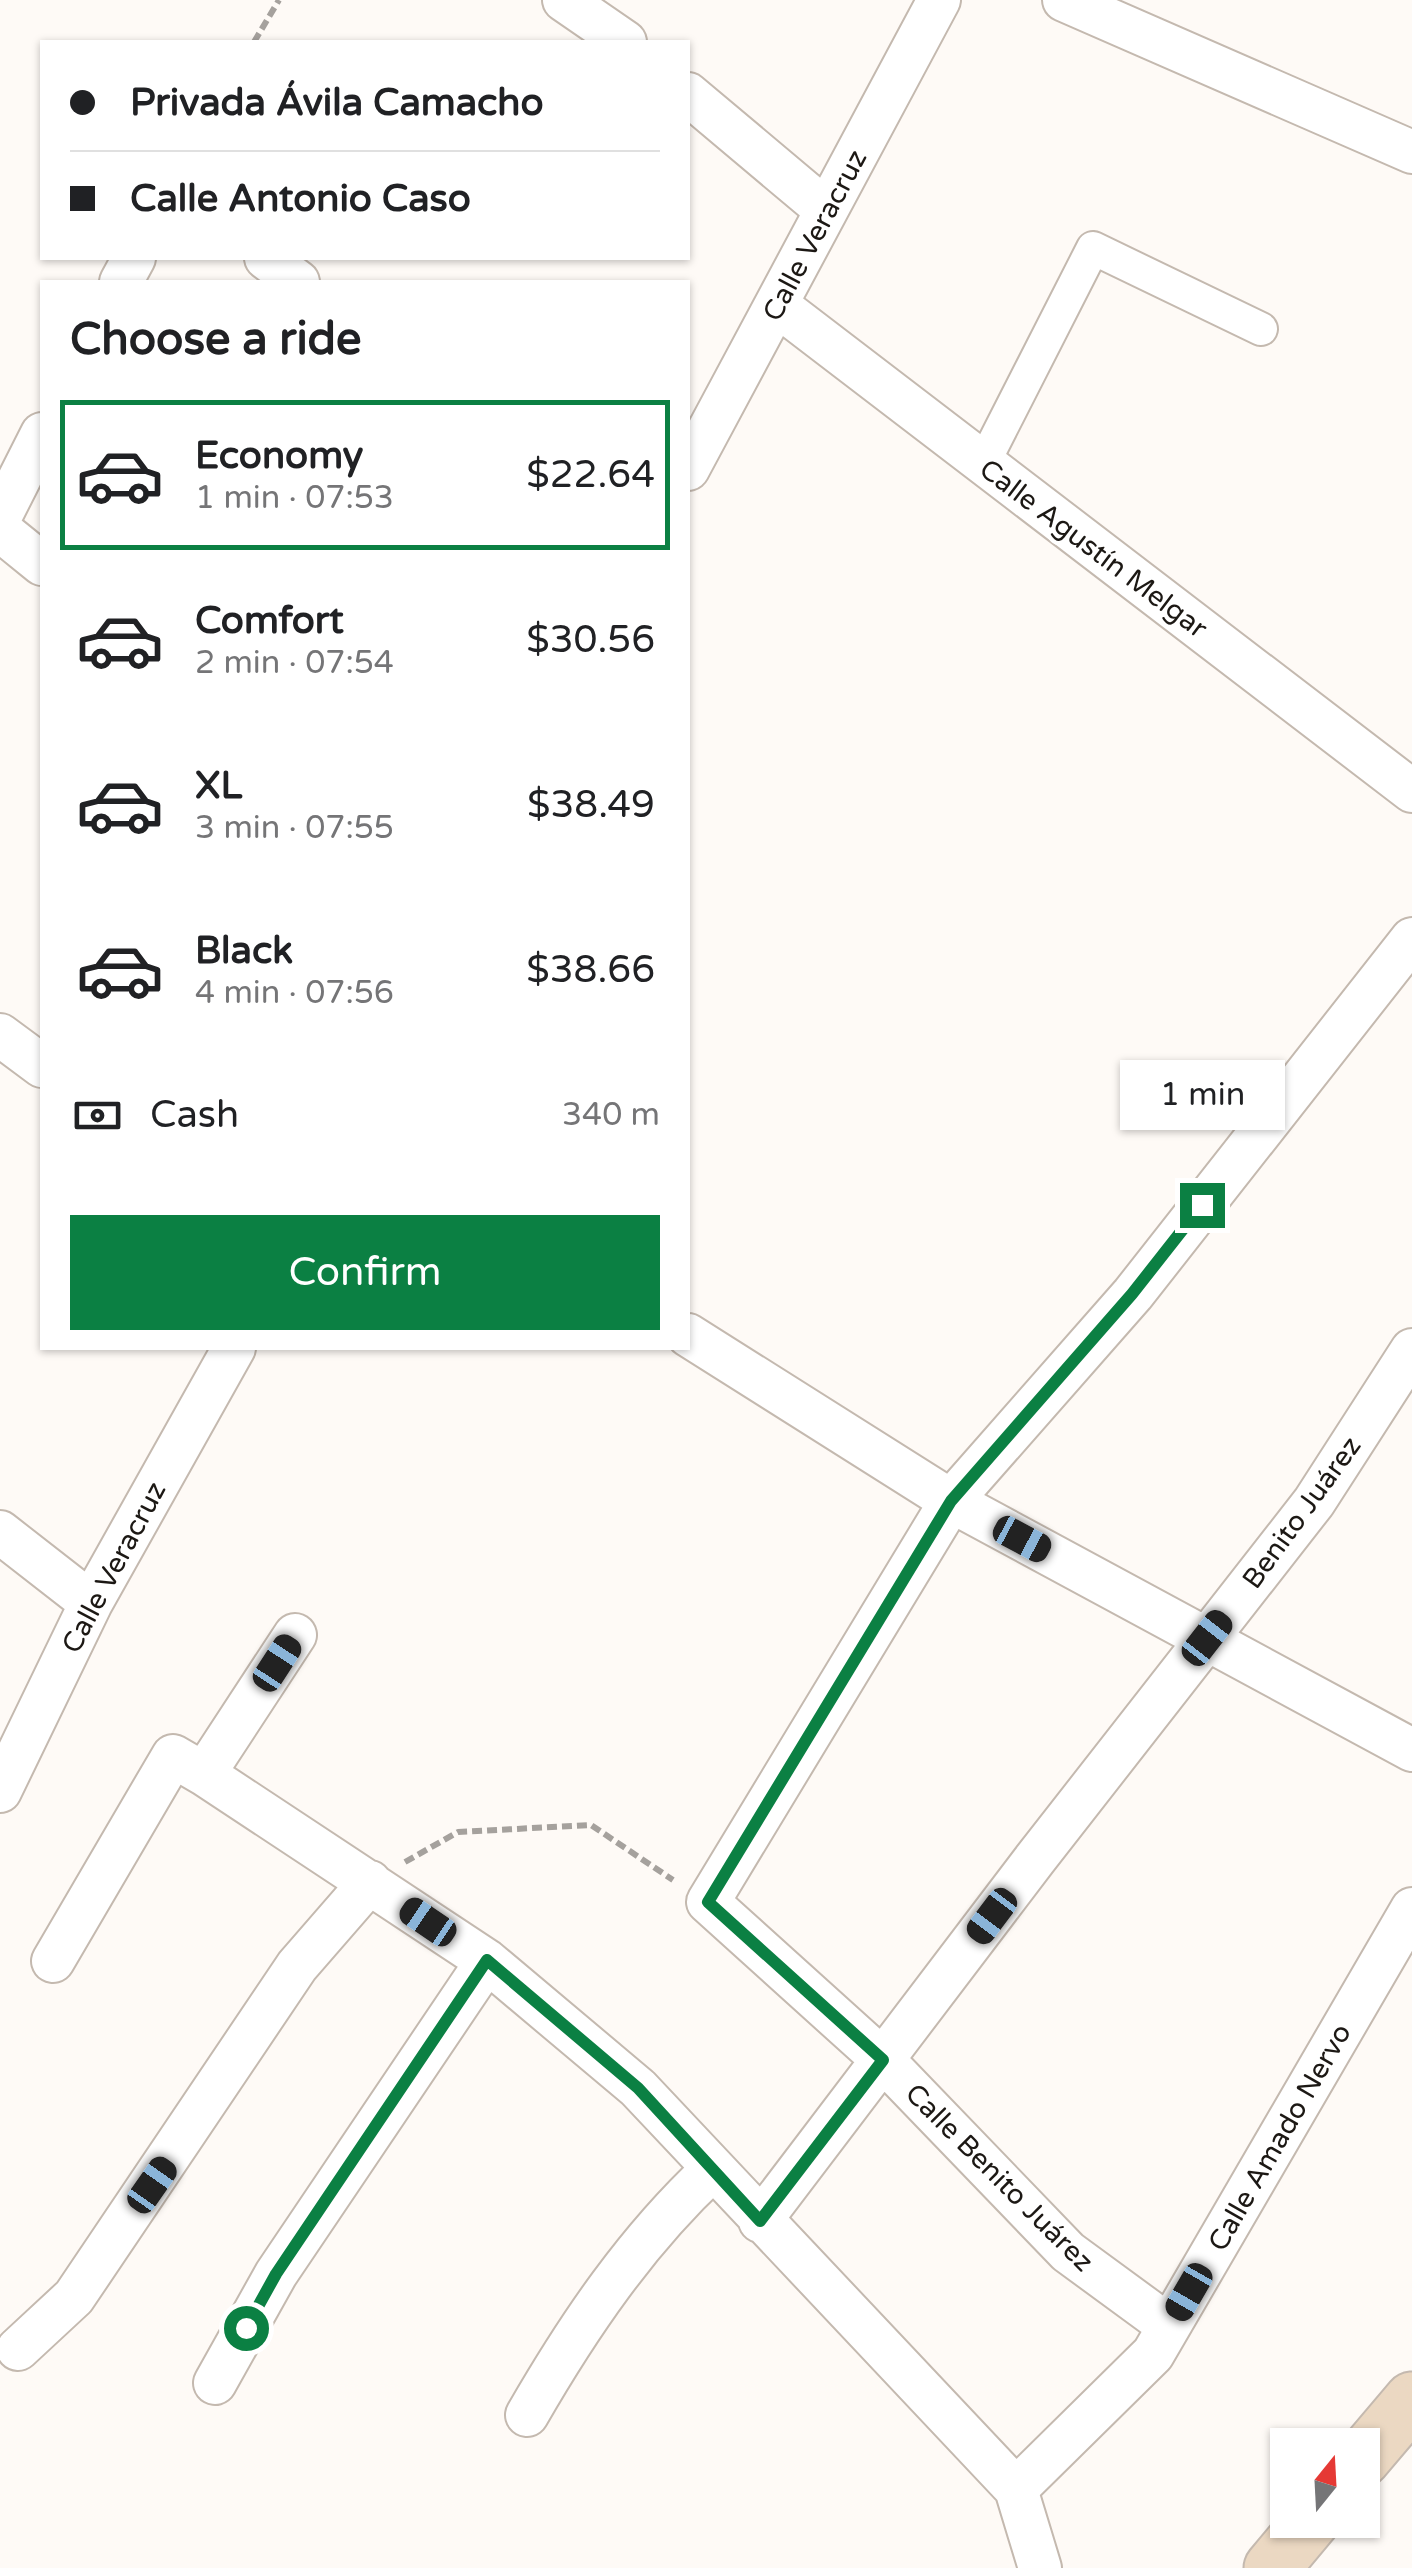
<!DOCTYPE html>
<html lang="en">
<head>
<meta charset="utf-8">
<style>
	:root { --surface:#fff; --page:#f6f6f6; --text:#202124; --muted:#757577; --line:#e0e0e0; --accent:#0b8043 }
	body { margin:0; font-family:"Varela Round",sans-serif; background:var(--page); color:var(--text); height:100vh; display:flex; flex-direction:column; font-size:38px; white-space:nowrap }
	* { box-sizing:border-box; margin:0 }
	p { font-size:32px; color:var(--muted) }
	.icon { flex:none; width:55px; height:55px; fill:none; stroke:currentColor; stroke-width:2; stroke-linecap:round; stroke-linejoin:round }
	.map { position:relative; flex:1; overflow:hidden }
	.sheet { position:absolute; left:40px; top:280px; width:650px; height:1070px; display:flex; flex-direction:column; background:var(--surface); border-radius:0px; box-shadow:0 2px 8px #0004 }
	.sheet>* { flex:none }
	.banner { position:absolute; left:40px; top:40px; width:650px; height:220px; border-radius:0px; box-shadow:0 2px 8px #0004; display:grid; align-content:center; height:220px; padding:0 30px; background:var(--surface) }
	.needle { width:65px; rotate:18deg }
	.buttons { position:absolute; left:1270px; top:2428px; display:grid; gap:20px }
	.buttons a { display:grid; place-items:center; width:110px; height:110px; border-radius:0px; background:var(--surface); box-shadow:0 2px 8px #0004; font-size:50px }
	.end { position:absolute; width:45px; height:45px; margin:-22px; border:12px solid #0b8043; background:#fff; box-shadow:0 0 0 5px #fff }
	.from { border-radius:50% }
	.bubble { position:absolute; height:70px; border-radius:0px; background:var(--surface); box-shadow:0 2px 8px #0004; font-size:32px; font-weight:600; line-height:70px; text-align:center }
	.car { position:absolute; width:30px; height:60px; margin:-30px -15px; border-radius:12px; box-shadow:0 0 8px 2px #0007; background:linear-gradient(#222 24%,#8ab4d8 0 40%,#222 0 76%,#8ab4d8 0 86%,#222 0) }
	.banner b { display:flex; align-items:center; gap:35px; height:95px; font-size:38px }
	.banner b+b { border-top:2px solid var(--line) }
	.banner i { width:25px; height:25px; background:var(--text) }
	ul { padding:0; list-style:none }
	li { display:flex; align-items:center; gap:30px; height:150px; margin:0 20px 15px; padding:0 10px; border:5px solid transparent; border-radius:0px }
	li div { flex:1 }
	li b { display:block; font-size:38px }
	li em { font-style:normal; font-weight:600 }
	li.on { border-color:var(--accent) }
	li>.icon { width:90px; height:90px; stroke-width:1.5 }
	h2 { padding:0 30px; font-size:45px; line-height:120px }
	.pay { display:flex; align-items:center; gap:25px; height:110px; padding:0 30px; font-size:38px }
	.pay p { margin-inline-start:auto }
	.button { display:flex; gap:20px; margin-top:auto; padding:20px 30px }
	.button a { flex:1; height:115px; border-radius:0px; background:var(--accent); color:#fff; font-size:40px; font-weight:600; line-height:115px; text-align:center }
	.map>svg:first-child { display:block }
	.lines { fill:none; stroke-linecap:round; stroke-linejoin:round }
	.pedestrian-casing { stroke:#c4b9af; stroke-width:36 }
	.minor-casing { stroke:#c4b9af; stroke-width:46 }
	.secondary-casing { stroke:#c4b9af; stroke-width:59 }
	.path { stroke:#a5a19d; stroke-width:6; stroke-dasharray:10 5; stroke-linecap:butt }
	.pedestrian { stroke:#fff; stroke-width:32 }
	.minor { stroke:#fff; stroke-width:42 }
	.secondary { stroke:#ebd8c2; stroke-width:55 }
	.route { stroke:#0b8043; stroke-width:12 }
	.labels { text-anchor:middle; stroke-width:8; stroke-linejoin:round; paint-order:stroke }
	.street-label { font-size:28px; fill:#1c1814; stroke:#fff }
</style>
</head>
<body>
<div class="map">
<svg width="1412" height="2568" viewBox="0 0 1412 2568">
	<rect width="100%" height="100%" fill="#fefaf6"/>
	<g class="lines">
		<!-- pedestrian casing -->
		<g class="pedestrian-casing">
			<path id="pedestrian" d="M983 464 1093 248 1261 329"/>
		</g>
		<!-- minor casing -->
		<g class="minor-casing">
			<path id="minor" d="M564 0 625 42
				M1064 0 1412 152
				M688 94 826 210
				M266 258 298 282
				M121 282 134 258
				M777 305 1412 791
				M688 469 939 0
				M0 517 42 434
				M0 530 42 564
				M0 1035 42 1066
				M688 1335 951 1501 1412 1750
				M0 1532 91 1603
				M204 1774 295 1635
				M0 1791 91 1603 234 1348
				M53 1961 173 1756 204 1774 487 1961 638 2088 1016 2489 1040 2568
				M760 2221 1035 1859 1314 1502 1412 1350
				M1169 2326 1068 2252 883 2060 708 1902 951 1501 1133 1294 1412 939
				M18 2349 74 2297 297 1966 370 1882
				M215 2383 276 2274 487 1961
				M527 2415C579 2325 636 2241 712 2170
				M1016 2489 1153 2354 1412 1909"/>
		</g>
		<!-- secondary casing -->
		<g class="secondary-casing">
			<path id="secondary" d="M1362 2459 1412 2400
				M1272 2568 1312 2520"/>
		</g>
		<!-- path -->
		<path class="path" d="M254 42 279 0
			M405 1862 458 1832 591 1825 673 1880"/>
		<!-- pedestrian -->
		<use href="#pedestrian" class="pedestrian"/>
		<!-- minor -->
		<use href="#minor" class="minor"/>
		<!-- secondary -->
		<use href="#secondary" class="secondary"/>
	</g>
	<g class="lines">
		<!-- route -->
		<path class="route" d="M246 2328 276 2274 487 1960 638 2088 760 2221 883 2060 708 1902 951 1501 1132 1294 1202 1205"/>
	</g>
	<g class="labels">
		<!-- street labels -->
		<g class="street-label">
			<text transform="translate(814 235) rotate(-62)" y="10">Calle Veracruz</text>
			<text transform="translate(1094 548) rotate(37)" y="10">Calle Agustín Melgar</text>
			<text transform="translate(1301 1512) rotate(-54)" y="10">Benito Juárez</text>
			<text transform="translate(113 1567) rotate(-62)" y="10">Calle Veracruz</text>
			<text transform="translate(1279 2137) rotate(-60)" y="10">Calle Amado Nervo</text>
			<text transform="translate(1000 2177) rotate(45)" y="10">Calle Benito Juárez</text>
		</g>
	</g>
</svg>
<div class="buttons">
<a><svg class="needle" viewBox="-14 -14 28 28"><path d="M0-13l5 13h-10z" fill="#e53935"/><path d="M0 13l5-13h-10z" fill="#757577"/></svg></a>
</div>
<i class="end from" style="left:246px;top:2328px"></i>
<i class="end" style="left:1202px;top:1205px"></i>
<div class="bubble" style="left:1120px;top:1060px;width:165px">1 min</div>
<i class="car" style="left:1022px;top:1539px;rotate:118deg"></i>
<i class="car" style="left:1207px;top:1638px;rotate:38deg"></i>
<i class="car" style="left:277px;top:1663px;rotate:33deg"></i>
<i class="car" style="left:992px;top:1916px;rotate:217deg"></i>
<i class="car" style="left:428px;top:1922px;rotate:304deg"></i>
<i class="car" style="left:152px;top:2185px;rotate:35deg"></i>
<i class="car" style="left:1189px;top:2292px;rotate:210deg"></i>
<div class="banner">
<b><i class="from"></i>Privada Ávila Camacho</b>
<b><i></i>Calle Antonio Caso</b>
</div>
<section class="sheet">
<h2>Choose a ride</h2>
<ul>
<li class="on"><svg class="icon" aria-label="car" viewBox="0 0 24 24"><path d="M5 17H2v-5l4-1 3-4h7l3 4 3 1v5h-3M9 17h6M6 11h13"/><circle cx="7" cy="17" r="2"/><circle cx="17" cy="17" r="2"/></svg><div><b>Economy</b><p>1 min · 07:53</p></div><em>$22.64</em></li>
<li><svg class="icon" aria-label="car" viewBox="0 0 24 24"><path d="M5 17H2v-5l4-1 3-4h7l3 4 3 1v5h-3M9 17h6M6 11h13"/><circle cx="7" cy="17" r="2"/><circle cx="17" cy="17" r="2"/></svg><div><b>Comfort</b><p>2 min · 07:54</p></div><em>$30.56</em></li>
<li><svg class="icon" aria-label="car" viewBox="0 0 24 24"><path d="M5 17H2v-5l4-1 3-4h7l3 4 3 1v5h-3M9 17h6M6 11h13"/><circle cx="7" cy="17" r="2"/><circle cx="17" cy="17" r="2"/></svg><div><b>XL</b><p>3 min · 07:55</p></div><em>$38.49</em></li>
<li><svg class="icon" aria-label="car" viewBox="0 0 24 24"><path d="M5 17H2v-5l4-1 3-4h7l3 4 3 1v5h-3M9 17h6M6 11h13"/><circle cx="7" cy="17" r="2"/><circle cx="17" cy="17" r="2"/></svg><div><b>Black</b><p>4 min · 07:56</p></div><em>$38.66</em></li>
</ul>
<div class="pay"><svg class="icon" aria-label="cash" viewBox="0 0 24 24"><path d="M3 7h18v10H3z"/><circle cx="12" cy="12" r="2"/></svg>Cash<p>340 m</p></div>
<div class="button"><a>Confirm</a></div>
</section>
</div>
</body>
</html>
